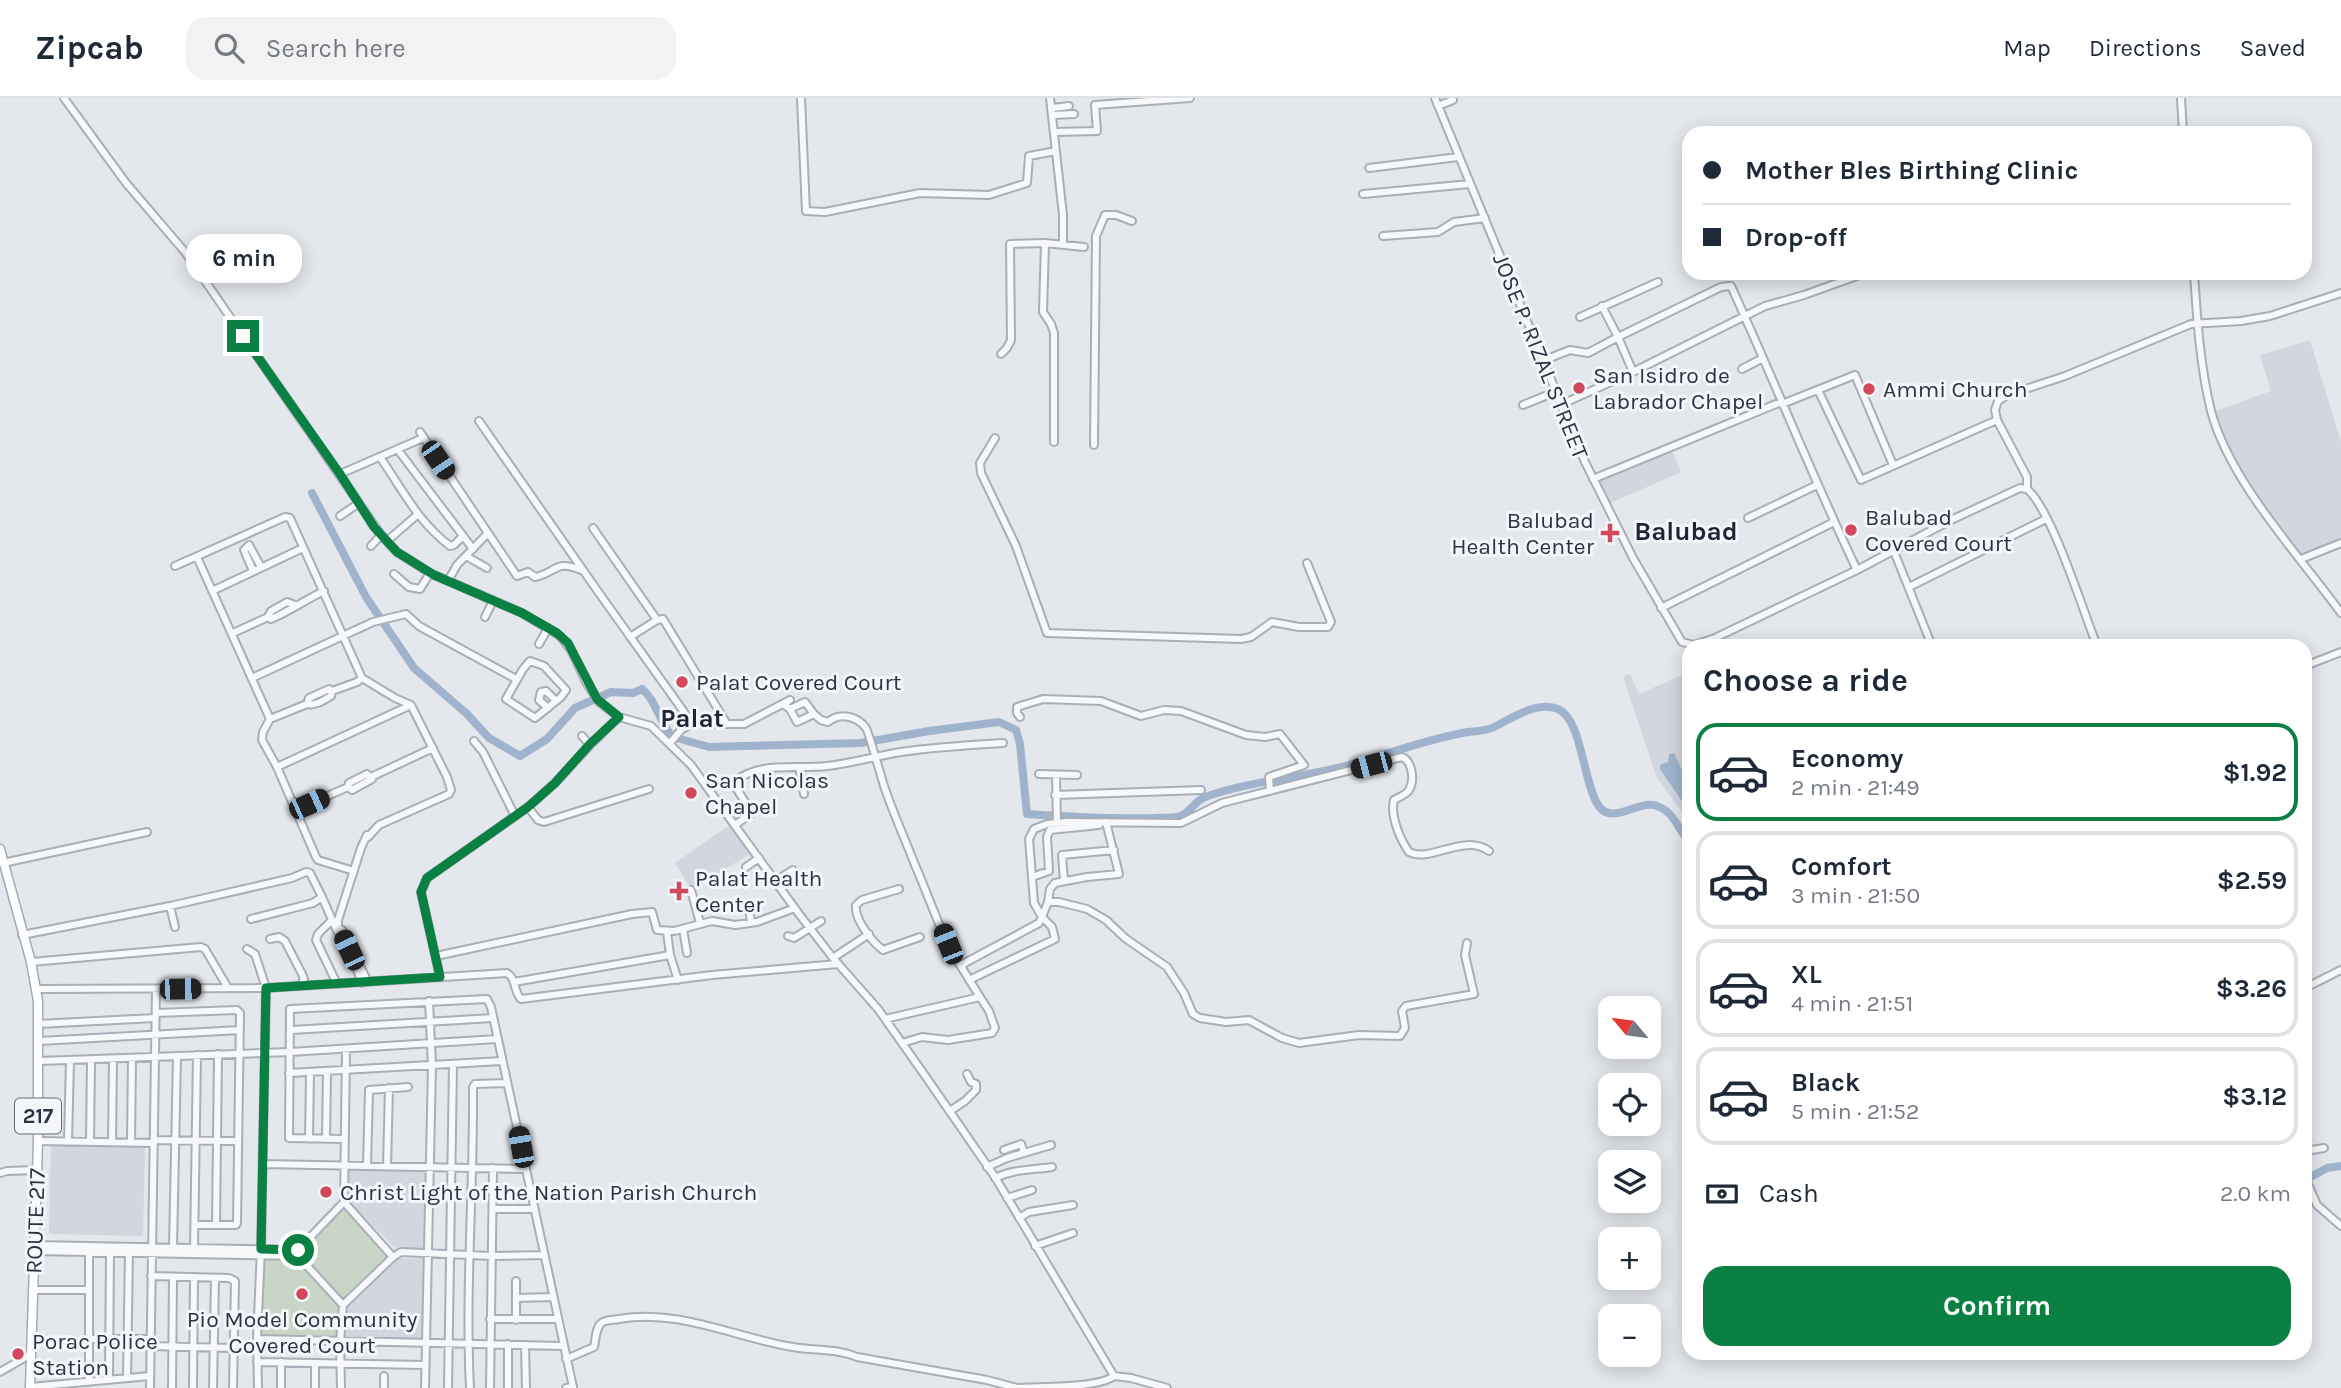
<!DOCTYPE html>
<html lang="en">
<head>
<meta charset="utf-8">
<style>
	:root { --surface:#fff; --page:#f2f2f3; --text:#1f2937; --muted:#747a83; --line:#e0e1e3; --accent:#0b8043 }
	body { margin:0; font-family:Karla,sans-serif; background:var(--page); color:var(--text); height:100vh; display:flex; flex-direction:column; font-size:26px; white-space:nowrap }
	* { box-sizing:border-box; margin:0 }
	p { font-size:23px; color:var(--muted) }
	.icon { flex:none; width:38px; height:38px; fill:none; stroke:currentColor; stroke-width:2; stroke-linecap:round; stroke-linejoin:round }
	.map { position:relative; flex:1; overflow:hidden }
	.side { position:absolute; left:1682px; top:541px; width:630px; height:721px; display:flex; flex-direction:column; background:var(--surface); border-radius:21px; box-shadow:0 4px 18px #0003 }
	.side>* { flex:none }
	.banner { position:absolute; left:1682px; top:28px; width:630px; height:154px; border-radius:21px; box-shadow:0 4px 18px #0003; display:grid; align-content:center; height:154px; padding:0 21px; background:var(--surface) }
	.needle { width:46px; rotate:299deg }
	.controls { position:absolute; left:1598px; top:898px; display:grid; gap:14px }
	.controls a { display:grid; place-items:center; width:63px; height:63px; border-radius:14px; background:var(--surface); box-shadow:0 4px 18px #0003; font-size:35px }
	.end { position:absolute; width:32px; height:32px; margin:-16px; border:9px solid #0b8043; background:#fff; box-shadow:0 0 0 4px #fff }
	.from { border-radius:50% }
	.bubble { position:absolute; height:49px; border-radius:21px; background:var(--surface); box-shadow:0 4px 18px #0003; font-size:23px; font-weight:700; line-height:49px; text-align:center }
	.car { position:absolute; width:21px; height:42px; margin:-21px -10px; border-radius:9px; box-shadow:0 0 5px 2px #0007; background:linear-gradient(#222 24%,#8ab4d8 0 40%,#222 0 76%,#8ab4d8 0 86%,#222 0) }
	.banner b { display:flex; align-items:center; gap:24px; height:66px; font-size:26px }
	.banner b+b { border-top:2px solid var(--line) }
	.banner i { width:18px; height:18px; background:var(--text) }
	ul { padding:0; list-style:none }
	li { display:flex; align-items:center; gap:21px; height:98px; margin:0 14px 10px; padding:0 7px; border:4px solid var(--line); border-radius:21px }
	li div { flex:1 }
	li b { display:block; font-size:26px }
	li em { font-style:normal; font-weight:700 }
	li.current { border-color:var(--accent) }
	li>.icon { width:63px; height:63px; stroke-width:1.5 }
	h2 { padding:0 21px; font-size:32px; line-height:84px }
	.pay { display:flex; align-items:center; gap:18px; height:77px; padding:0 21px; font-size:26px }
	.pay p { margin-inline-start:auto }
	.cta { display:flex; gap:14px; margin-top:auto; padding:14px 21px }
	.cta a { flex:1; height:80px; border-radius:21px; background:var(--accent); color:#fff; font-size:28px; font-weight:700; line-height:80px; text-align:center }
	header { display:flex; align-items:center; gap:42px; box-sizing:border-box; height:98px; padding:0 35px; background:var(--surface); border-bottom:2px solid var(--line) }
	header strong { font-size:33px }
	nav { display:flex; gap:38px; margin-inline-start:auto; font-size:24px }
	.search { width:490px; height:63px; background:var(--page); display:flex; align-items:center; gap:18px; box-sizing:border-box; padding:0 24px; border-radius:21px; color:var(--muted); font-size:26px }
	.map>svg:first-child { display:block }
	.built { fill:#d2d6de }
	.green { fill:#c9d6c5 }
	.water { fill:#9fb4cc }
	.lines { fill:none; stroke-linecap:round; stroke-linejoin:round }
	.river { stroke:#9fb4cc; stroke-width:8 }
	.minor-casing { stroke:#a9aeb7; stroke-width:10 }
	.major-casing { stroke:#a3abb8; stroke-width:11 }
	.minor { stroke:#f7f8fa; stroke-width:6 }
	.major { stroke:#fff; stroke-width:8 }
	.route { stroke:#0b8043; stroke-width:9 }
	.poi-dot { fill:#d1495b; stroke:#f4f6f9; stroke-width:2.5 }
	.labels { text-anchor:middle; stroke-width:6; stroke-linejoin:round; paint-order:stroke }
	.shield { fill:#f4f6f9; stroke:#676e7b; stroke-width:2 }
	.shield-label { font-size:21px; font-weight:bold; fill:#2b3445 }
	.street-label { font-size:23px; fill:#2b3445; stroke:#f4f6f9 }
	.poi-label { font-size:23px; fill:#2b3445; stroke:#f4f6f9; text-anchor:start }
	.quarter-label { font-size:26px; font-weight:bold; fill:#1d2536; stroke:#f4f6f9 }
</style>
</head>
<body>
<header>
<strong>Zipcab</strong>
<div class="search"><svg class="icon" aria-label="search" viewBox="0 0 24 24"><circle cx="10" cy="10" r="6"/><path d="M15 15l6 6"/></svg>Search here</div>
<nav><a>Map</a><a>Directions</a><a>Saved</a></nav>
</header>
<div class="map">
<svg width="2341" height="1290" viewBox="0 0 2341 1290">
	<rect width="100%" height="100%" fill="#e4e7ec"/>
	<!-- built -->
	<path class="built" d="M2310 242 2341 344V443L2298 459 2230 356 2213 314 2271 293 2260 257Z
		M1670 349 1681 374 1606 407 1595 381Z
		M1689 574V736L1686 735 1683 715 1657 680 1623 579 1630 576 1639 596Z
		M731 726 751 755 692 792 675 765Z
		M51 1046 145 1048 143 1138 49 1136Z
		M347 1072 425 1073 424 1151 394 1149 358 1113 347 1100Z
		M424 1160 421 1241 344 1240 345 1213 348 1206 392 1164 399 1161Z"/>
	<!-- green -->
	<path class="green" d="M344 1104 393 1159 343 1207 340 1244 257 1241 261 1156 298 1152Z"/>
	<!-- water -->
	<path class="water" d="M1674 655 1689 687 1688 712 1660 671V667L1668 664 1669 656Z"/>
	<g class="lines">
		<!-- river -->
		<path class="river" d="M312 395 366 499 414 570 467 616 489 640 520 658 547 641 575 610 611 594 633 595 642 591C657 603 659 625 673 639L709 649 861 645 929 633 999 624 1016 632 1020 646 1027 716C1070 719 1111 721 1154 720 1161 719 1174 721 1181 718 1190 714 1195 703 1205 699 1250 683 1299 680 1345 668 1386 657 1426 641 1468 634 1476 633 1486 633 1494 629 1511 621 1537 602 1558 611 1582 621 1583 684 1598 707 1612 729 1638 701 1657 708 1675 714 1678 733 1689 742
			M2305 1082 2327 1070 2341 1068"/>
		<!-- minor casing -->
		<g class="minor-casing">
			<path id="minor" d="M64 0 126 85 185 154 381 437 397 454 430 475 522 515 560 538 571 552 586 584 599 604 619 619 651 628 691 667 799 816 833 860 878 911 926 979 995 1079 1114 1278
				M801 0 806 113 825 114 920 95 989 97 1027 85 1029 58 1056 53
				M1050 0 1063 117V147
				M1435 0 1585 364 1633 460 1682 544 1694 547 1715 540 1857 472 1951 422 2020 390 2027 391
				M2181 0 2183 35
				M1438 8 1453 2
				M1052 10 1069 8
				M1053 17 1074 16
				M1055 34 1097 33 1095 7 1190 0
				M1369 70 1458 59
				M1363 96 1470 86
				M1383 138 1438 134 1454 124 1485 120
				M1045 145 1043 214 1051 226 1054 235V344
				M2194 175C2197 221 2200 268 2211 313 2230 384 2299 457 2341 515
				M1602 208 1618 239 1721 189 1731 188C1774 282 1812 378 1857 472
				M1580 219 1658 184
				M1001 256 1007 250 1011 242 1010 146 1045 145 1084 149
				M1542 263 1570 252 1588 255 1618 239 1633 274
				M1742 271 1763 260
				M1818 292 1861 382 1997 322
				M1782 306 1855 277 1893 367
				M1523 307 1555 294
				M1560 307 1633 274 1765 208 1804 197 1865 175
				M479 323 599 495 684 614 691 626
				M420 334 517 478 528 474 535 479C557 475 554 461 581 472
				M995 340 980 365 981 375 1016 448 1047 535 1241 541 1251 539 1272 524 1299 529H1328L1331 524 1307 465
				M1094 347 1096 138 1105 117H1116L1132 123
				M398 352 473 451
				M380 359C402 391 418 424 450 448L454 447 462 439
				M340 376 423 340
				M1593 381 1781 304
				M2027 391V379L1997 322 1995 312 1998 303 2007 297 2065 278 2191 226 2241 223 2270 218 2341 195
				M2027 391C2052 412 2083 513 2097 548
				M340 418 359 405
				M1748 420 1817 387
				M593 430 657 522
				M387 443 417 417
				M371 448 381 437
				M1893 451 1932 548
				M466 458 487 470
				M197 459 270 621
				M2301 461 2341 445
				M175 468 285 419 290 420 362 580 395 600 411 607 447 679 451 692 449 696 379 727 368 739 367 737 361 750 338 822V830L342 832 368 884
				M253 473 244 452 249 447 261 469
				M394 476 409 489 420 491 430 475
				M448 483 457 467 488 435
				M1909 489 2046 421
				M212 493 303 450
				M1661 510 1834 424
				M268 519 271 513 287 504 295 507
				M485 519 493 503
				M233 535 268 519 271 521C290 513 305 502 324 493
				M630 539 657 522 663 521 727 626
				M539 546 548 530
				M530 563 544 568 566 592 561 599 535 620 506 601 523 571Z
				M2305 568 2341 554
				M252 580 373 524 406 516 419 528 516 581
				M307 606C316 608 324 602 331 598L332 593
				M783 606 790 611 797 624 814 616 805 604 790 611
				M548 610 539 602 541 594 546 593 556 603
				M814 616 821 622 828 624C840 614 857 618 866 630 868 632 882 682 885 691 894 717 905 741 915 767 930 801 941 838 962 870
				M1020 619 1017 615V609L1043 601 1101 603 1141 618 1164 612 1181 613 1246 637 1265 639 1280 636 1304 667 1269 679 1270 693
				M582 638 590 647
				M474 643 483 654 515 718
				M670 645 681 632 691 626H744L790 602
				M277 669 411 607
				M799 669 804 696
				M1039 676 1077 677
				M1056 677 1057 724
				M371 679 433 650
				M1055 697 1201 692
				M528 709 538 722 544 724 649 691
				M295 712 348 689 352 692 372 681 367 676 349 685 348 689
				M735 727 752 715 733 685C759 662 796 672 827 668 852 665 876 658 901 654 935 649 969 647 1003 645
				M3 765 147 734
				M746 769 759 760
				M354 773 318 762 316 759 277 669 262 642 263 634 270 621 307 606 309 600 329 591 332 593 357 584 362 580
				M1032 779 1049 773 1047 739 1050 732 1099 727
				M775 783 793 772
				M1064 783 1062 757 1114 752
				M899 791 862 802 856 807C854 821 872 844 883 852L920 839
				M691 792 700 825
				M1048 804 1050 791 1055 785 1087 779 1119 776 1106 724
				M170 808 175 829
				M749 811 751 824
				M251 821 313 805 322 799 337 833
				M332 822 318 836 316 842 337 886
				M683 831 687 855
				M667 834 670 857 678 882
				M22 837 170 808 292 780 306 774 310 775 322 799
				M788 838 794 840 821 823
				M270 841 279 839 285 843 302 876 304 881 301 887
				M247 851 255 856 266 890 261 1151 257 1241 258 1290
				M436 858 632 816 652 814 657 832 674 833 712 823 735 827 757 824 795 810
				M833 860 869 836
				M31 864 201 849 205 851 228 890
				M354 864 362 885
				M440 879 421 794 427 780 528 709 555 685 590 647 619 619
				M969 882 1055 841 1052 829 1042 819 1048 804H1059L1087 811 1106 822 1125 840 1167 869 1184 895 1193 916 1200 920 1226 924 1249 922 1282 940 1299 945 1359 937 1400 938 1405 930 1402 913 1406 908 1474 896 1465 857 1467 845
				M514 884 670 857
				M2305 890 2341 872
				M37 891 266 890 507 875C517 881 513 893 521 901L712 877 838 866
				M156 915 237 912 240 915 237 1125 236 1127H195
				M885 921 980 899 962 870 963 866 1039 825 1042 819 1034 805 1029 741 1034 731 1047 726 1067 724 1181 725 1222 705 1402 659C1412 663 1415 682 1409 692 1406 697 1399 699 1394 702 1390 718 1400 741 1409 754 1431 765 1463 735 1489 753
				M38 926 155 920
				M291 932 493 920
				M39 943 240 932
				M902 945 922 939 948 942 992 935 995 930 989 913 980 899
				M346 951 344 1104 393 1159
				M39 963 290 954 497 941
				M289 975 502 963
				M950 1013 965 1003 976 992V986L971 984 967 976
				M309 1041 310 975
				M326 1041 327 974
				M344 1041 289 1040 290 911 487 901 491 909 573 1289 566 1290
				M154 1042 238 1043
				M38 1043 154 1045
				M68 1044 70 963
				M90 1044 91 963
				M112 1044 113 961
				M131 1044 132 960
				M1004 1052 1021 1046 1024 1054
				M2305 1053 2324 1050
				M263 1066 524 1071
				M367 1068 369 992 408 989
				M387 1068 389 990
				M987 1069 1007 1060 1051 1047
				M0 1075 7 1073 36 1072
				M2305 1079 2317 1107 2341 1128
				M995 1080C1013 1071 1032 1072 1052 1069
				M1007 1100 1032 1092
				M493 1111H534
				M1019 1120 1029 1114 1073 1107
				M216 1127 218 956
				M34 1147 298 1152
				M1035 1148 1073 1135
				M173 1149 177 958
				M194 1150 197 957
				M34 1153 298 1158
				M151 1178 229 1180 235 1183 233 1290
				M33 1192H88
				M516 1200 552 1199
				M343 1207 298 1158V1152L344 1104
				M490 1221H558
				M516 1222V1183
				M89 1241H150
				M257 1241 563 1248
				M508 1246V1290
				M525 1247 526 1290
				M150 1248 233 1250
				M566 1261 594 1249C596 1242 595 1228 603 1224 606 1222 614 1222 619 1221 678 1210 736 1240 793 1249 815 1253 836 1250 857 1259L987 1282 1017 1290
				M257 1264 425 1267
				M315 1265V1290
				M0 1274 31 1256
				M127 1280 129 1154
				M109 1282 110 1153
				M89 1284V1149
				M30 1289 150 1278
				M150 1290 156 892
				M172 1290 173 1179
				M193 1290 194 1179
				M213 1290 215 1180
				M281 1290V1264
				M341 1290 340 1244 343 1207 393 1159 401 1154 491 1158 544 1157
				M384 1290V1278
				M425 1290 432 968 429 903
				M448 1290 453 967
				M470 1290C465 1190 474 1089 473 989L475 986 506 985
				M490 1290 493 1070
				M1018 1290C1040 1289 1099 1290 1114 1278L1131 1280 1167 1290"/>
		</g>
		<!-- major casing -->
		<g class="major-casing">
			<path id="major" d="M0 751 31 864 38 903V1043L30 1290"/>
		</g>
		<!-- minor -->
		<use href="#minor" class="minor"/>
		<!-- major -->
		<use href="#major" class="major"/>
	</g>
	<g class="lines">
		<!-- route -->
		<path class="route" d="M243 238 340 376 374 429 397 454 434 477 522 515 557 535 568 545 597 601 619 619 590 646 555 685 528 709 427 780 421 794 440 879 266 890 261 1151 298 1152"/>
	</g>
	<!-- markers -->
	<g class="poi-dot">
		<circle cx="1579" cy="290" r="7"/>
		<circle cx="1869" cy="291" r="7"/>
		<circle cx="1851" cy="432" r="7"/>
		<path d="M1606.5 424.5h7v7h7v7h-7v7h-7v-7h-7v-7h7z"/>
		<circle cx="682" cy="584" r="7"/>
		<circle cx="691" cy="695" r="7"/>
		<path d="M675.5 782.5h7v7h7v7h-7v7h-7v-7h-7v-7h7z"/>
		<circle cx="326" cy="1094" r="7"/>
		<circle cx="302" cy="1196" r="7"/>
		<circle cx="18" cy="1256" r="7"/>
	</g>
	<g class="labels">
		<!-- shield labels -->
		<rect class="shield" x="15" y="1000.5" width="46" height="35" rx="5"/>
		<g class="shield-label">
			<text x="38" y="1025">217</text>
		</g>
		<!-- street labels -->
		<g class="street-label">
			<text transform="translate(1541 258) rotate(68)" y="8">JOSE P. RIZAL STREET</text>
			<text transform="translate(35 1123) rotate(-88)" y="8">ROUTE 217</text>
		</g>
		<!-- poi labels -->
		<g class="poi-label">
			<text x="1593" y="285">San Isidro de<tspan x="1593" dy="26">Labrador Chapel</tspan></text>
			<text x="1883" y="299">Ammi Church</text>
			<text x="1865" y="427">Balubad<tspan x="1865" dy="26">Covered Court</tspan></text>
			<text x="1594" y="430" text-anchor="end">Balubad<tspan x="1594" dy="26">Health Center</tspan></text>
			<text x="696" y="592">Palat Covered Court</text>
			<text x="705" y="690">San Nicolas<tspan x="705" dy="26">Chapel</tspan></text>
			<text x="695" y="788">Palat Health<tspan x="695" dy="26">Center</tspan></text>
			<text x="340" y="1102">Christ Light of the Nation Parish Church</text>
			<text x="302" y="1229" text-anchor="middle">Pio Model Community<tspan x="302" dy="26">Covered Court</tspan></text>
			<text x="32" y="1251">Porac Police<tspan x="32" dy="26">Station</tspan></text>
		</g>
		<!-- quarter labels -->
		<g class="quarter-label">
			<text x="1686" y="442">Balubad</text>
			<text x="692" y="629">Palat</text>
		</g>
	</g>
</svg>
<div class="controls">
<a><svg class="needle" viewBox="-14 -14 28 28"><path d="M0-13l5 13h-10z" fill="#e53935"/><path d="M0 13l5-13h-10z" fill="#747a83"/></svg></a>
<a><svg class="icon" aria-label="locate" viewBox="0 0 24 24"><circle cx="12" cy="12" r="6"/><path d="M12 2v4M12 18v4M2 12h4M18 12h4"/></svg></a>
<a><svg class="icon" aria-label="layers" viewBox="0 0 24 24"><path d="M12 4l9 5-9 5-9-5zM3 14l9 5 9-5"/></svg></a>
<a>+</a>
<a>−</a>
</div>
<i class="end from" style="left:298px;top:1152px"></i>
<i class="end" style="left:243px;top:238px"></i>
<div class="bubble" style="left:186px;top:136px;width:116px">6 min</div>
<i class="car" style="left:438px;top:362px;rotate:146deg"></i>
<i class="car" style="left:1371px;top:667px;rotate:255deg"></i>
<i class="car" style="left:309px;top:706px;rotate:66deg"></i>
<i class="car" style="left:948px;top:846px;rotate:338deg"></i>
<i class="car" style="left:349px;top:852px;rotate:335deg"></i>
<i class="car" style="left:180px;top:891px;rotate:89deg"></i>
<i class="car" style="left:521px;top:1049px;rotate:350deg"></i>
<div class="banner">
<b><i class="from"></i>Mother Bles Birthing Clinic</b>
<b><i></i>Drop-off</b>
</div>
<section class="side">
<h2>Choose a ride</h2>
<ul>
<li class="current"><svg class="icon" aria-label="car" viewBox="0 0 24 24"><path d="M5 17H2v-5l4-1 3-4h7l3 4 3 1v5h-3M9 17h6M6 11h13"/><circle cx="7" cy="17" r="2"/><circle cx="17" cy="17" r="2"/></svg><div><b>Economy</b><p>2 min · 21:49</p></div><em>$1.92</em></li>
<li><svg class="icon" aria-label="car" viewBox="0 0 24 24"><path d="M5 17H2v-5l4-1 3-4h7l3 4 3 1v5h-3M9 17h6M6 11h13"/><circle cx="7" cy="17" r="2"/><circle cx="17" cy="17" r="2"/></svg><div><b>Comfort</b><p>3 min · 21:50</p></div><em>$2.59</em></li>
<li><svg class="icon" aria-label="car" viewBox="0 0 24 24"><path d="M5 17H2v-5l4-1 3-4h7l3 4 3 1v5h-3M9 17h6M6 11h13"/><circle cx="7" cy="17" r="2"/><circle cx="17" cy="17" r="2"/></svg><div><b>XL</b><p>4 min · 21:51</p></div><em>$3.26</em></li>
<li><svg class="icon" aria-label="car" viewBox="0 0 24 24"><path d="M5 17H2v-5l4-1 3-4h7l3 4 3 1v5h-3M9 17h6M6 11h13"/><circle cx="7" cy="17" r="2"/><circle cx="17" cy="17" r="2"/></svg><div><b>Black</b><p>5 min · 21:52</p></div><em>$3.12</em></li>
</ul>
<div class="pay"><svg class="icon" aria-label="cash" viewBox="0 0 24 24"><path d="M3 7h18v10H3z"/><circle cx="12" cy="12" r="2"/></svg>Cash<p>2.0 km</p></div>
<div class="cta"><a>Confirm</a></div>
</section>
</div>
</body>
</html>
